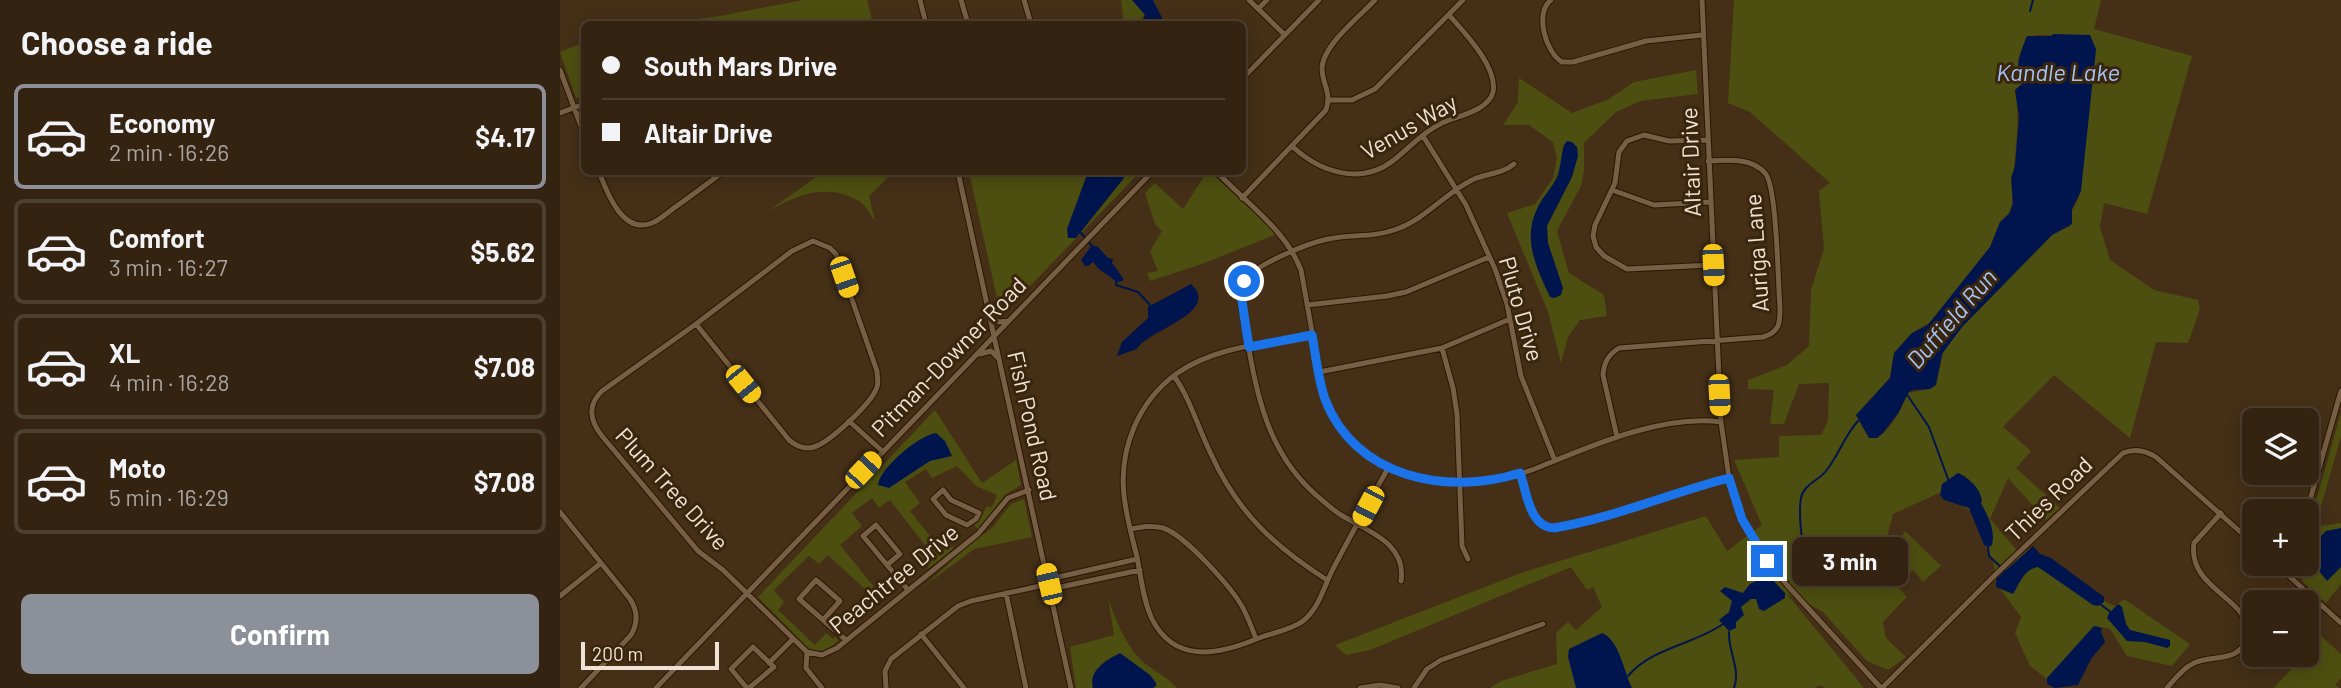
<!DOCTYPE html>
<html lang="en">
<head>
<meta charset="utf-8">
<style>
	:root { --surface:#342311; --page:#3c2b1a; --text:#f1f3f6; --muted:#a9a49f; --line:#4e4031; --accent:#8c9099 }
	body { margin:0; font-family:Barlow,sans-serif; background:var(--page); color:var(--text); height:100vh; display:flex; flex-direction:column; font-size:26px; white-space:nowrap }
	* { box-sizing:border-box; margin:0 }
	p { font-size:23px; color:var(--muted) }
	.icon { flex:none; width:38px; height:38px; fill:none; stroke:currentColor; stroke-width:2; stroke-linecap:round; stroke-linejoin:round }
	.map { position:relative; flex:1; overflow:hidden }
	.drawer { display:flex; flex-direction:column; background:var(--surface); width:560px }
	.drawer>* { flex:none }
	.banner { position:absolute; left:21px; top:21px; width:665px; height:154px; border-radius:10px; box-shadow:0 4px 18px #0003,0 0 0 2px var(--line); display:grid; align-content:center; height:154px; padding:0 21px; background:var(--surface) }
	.buttons { position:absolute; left:1682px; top:408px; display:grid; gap:14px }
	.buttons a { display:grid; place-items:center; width:77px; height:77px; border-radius:10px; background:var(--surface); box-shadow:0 4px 18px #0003,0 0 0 2px var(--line); font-size:35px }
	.scale { position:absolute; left:21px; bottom:18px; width:138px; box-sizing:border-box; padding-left:7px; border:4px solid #f0e2d4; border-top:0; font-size:19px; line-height:24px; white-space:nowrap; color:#f0e2d4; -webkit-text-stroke:5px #3a250d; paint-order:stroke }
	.end { position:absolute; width:32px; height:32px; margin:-16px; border:9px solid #1a73e8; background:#fff; box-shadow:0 0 0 4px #fff }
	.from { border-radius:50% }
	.bubble { position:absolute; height:49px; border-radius:10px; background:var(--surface); box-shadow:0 4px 18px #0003,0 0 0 2px var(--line); font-size:23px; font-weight:700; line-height:49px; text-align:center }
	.car { position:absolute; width:21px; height:42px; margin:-21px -10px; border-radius:9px; box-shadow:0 0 5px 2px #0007; background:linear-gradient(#f5c518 24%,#345 0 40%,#f5c518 0 76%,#345 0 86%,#f5c518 0) }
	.banner b { display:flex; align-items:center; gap:24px; height:66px; font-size:26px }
	.banner b+b { border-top:2px solid var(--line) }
	.banner i { width:18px; height:18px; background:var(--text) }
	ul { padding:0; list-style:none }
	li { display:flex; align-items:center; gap:21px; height:105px; margin:0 14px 10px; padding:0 7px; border:4px solid var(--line); border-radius:10px }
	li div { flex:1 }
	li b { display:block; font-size:26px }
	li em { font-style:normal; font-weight:700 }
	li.on { border-color:var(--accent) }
	li>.icon { width:63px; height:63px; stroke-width:1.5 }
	h2 { padding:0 21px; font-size:32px; line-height:84px }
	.action { display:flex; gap:14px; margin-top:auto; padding:14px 21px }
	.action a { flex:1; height:80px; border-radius:10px; background:var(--accent); color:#fff; font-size:28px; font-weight:700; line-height:80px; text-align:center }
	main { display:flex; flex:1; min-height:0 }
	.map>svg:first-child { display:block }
	.green { fill:#4d4f10; fill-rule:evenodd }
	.water { fill:#00154d }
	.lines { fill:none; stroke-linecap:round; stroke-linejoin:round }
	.stream { stroke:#00154d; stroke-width:2 }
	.minor-casing { stroke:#2b1600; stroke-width:7 }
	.minor { stroke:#775f45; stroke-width:5 }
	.route { stroke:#1a73e8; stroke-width:9 }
	.labels { text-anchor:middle; stroke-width:6; stroke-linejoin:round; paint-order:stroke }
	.street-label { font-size:23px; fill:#f0e2d4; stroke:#3a250d }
	.water-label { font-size:24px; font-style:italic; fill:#a4c3f9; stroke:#3a250d }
</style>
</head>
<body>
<main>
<section class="drawer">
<h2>Choose a ride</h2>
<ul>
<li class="on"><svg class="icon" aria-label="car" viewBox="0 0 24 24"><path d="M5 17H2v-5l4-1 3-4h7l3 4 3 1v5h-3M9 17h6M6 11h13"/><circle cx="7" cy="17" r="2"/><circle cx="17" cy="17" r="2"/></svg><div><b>Economy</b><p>2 min · 16:26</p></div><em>$4.17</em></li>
<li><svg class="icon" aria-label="car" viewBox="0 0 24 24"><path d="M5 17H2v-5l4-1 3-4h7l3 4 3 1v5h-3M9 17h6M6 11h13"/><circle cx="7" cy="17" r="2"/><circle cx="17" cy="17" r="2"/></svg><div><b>Comfort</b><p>3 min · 16:27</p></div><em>$5.62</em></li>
<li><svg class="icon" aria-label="car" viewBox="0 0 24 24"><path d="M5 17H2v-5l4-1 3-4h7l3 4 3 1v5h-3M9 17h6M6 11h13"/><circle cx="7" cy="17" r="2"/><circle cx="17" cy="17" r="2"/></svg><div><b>XL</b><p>4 min · 16:28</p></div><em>$7.08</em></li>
<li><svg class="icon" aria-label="car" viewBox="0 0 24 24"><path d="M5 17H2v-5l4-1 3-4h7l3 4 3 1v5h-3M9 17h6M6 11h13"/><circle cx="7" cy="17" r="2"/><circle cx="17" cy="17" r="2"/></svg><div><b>Moto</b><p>5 min · 16:29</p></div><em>$7.08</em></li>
</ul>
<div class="action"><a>Confirm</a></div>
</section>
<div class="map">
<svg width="1781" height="688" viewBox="0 0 1781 688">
	<rect width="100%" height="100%" fill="#452f17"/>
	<!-- green -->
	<path class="green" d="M243 0H307L313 24H99L160 16Z
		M561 0H579L585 13 579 24H564Z
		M1174 0H1541L1534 29 1632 56 1587 214 1544 203 1540 227 1550 260 1594 290 1638 300 1640 309 1628 343 1596 342 1570 438 1494 375 1443 427 1471 451 1456 468 1500 508 1486 520 1448 478 1430 519 1461 555 1470 548 1546 602 1555 606 1564 599 1630 644 1612 666 1567 656 1550 629 1535 626 1487 679 1470 666 1455 633 1461 617 1435 582 1434 565 1411 511 1379 493 1333 514 1325 545 1336 546 1345 531 1381 566 1363 582 1353 570 1336 585 1347 597 1323 622 1326 638 1346 657 1328 670 1307 661 1262 611 1227 594 1304 688H1266L1260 685 1255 688H930L941 681 997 664 996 633 1008 622 1016 630 1042 607 1033 587 1027 590 1011 567 810 650 786 655 775 645 961 573 1146 516 1167 551 1202 525 1174 460 1219 457V436L1261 435 1268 421 1269 383 1239 384 1224 424H1210L1214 390 1188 389V380L1227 365 1249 346 1251 290 1264 249 1259 191 1270 183 1190 112 1168 103ZM1479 35H1529L1536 49 1519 197 1511 213 1510 226 1492 235 1402 327 1384 349 1376 385 1370 389 1348 393C1341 409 1329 438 1309 438L1296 415 1330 378 1334 353 1352 333 1370 322 1430 247 1440 222 1452 210C1451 168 1462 132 1455 90L1463 83 1458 60 1466 37Z
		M24 42V97L16 98 0 52Z
		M1136 70 1138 94 1080 101 1056 112 1024 143V170L1021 186 997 231 1009 273 1044 295 1047 316 1020 320 1008 337 1001 363 988 312 947 213 975 204 993 178 997 158 993 142 969 125H943L958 102 959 78 1012 113 1049 99 1074 82Z
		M263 172H333L309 196 315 221C310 214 304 203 297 200 266 183 235 195 207 212Z
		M409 172H580L441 316Z
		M647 172H650L717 234 642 264 590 281 587 273 598 271 590 251 602 231 595 224 585 193 595 183 623 209Z
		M375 410 422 483 456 460 461 485 446 494 418 529 414 525 420 519 427 506 432 507 437 495 416 486 397 466 372 478 366 469 345 482 360 503 350 511 371 537 394 548 369 568 357 552 365 545 330 500 319 508 312 498 292 513 302 526 280 545 315 588 309 593 268 555 259 564 249 556 214 590 224 602 218 610 255 645 266 633 273 639 276 636 278 641C268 650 261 654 248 648L198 597Z
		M1781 412V437L1755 527 1781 523V584L1766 603 1743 582 1738 566 1739 564H1746L1747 534Z
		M464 499 472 537 414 549 366 585 405 548 432 528 451 504Z
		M548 598C555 618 564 641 578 657 590 670 606 675 617 688H516L510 647 554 635Z
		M1761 636 1781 654V678L1775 685 1780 688H1714L1744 655 1746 654Z"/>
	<!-- water -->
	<path class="water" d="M572 0H593L603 20 602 24H582L585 15Z
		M1493 34 1530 35 1536 49 1521 191 1512 209V224L1492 235 1402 327 1382 354 1376 385 1370 389 1353 390 1348 393 1339 412 1323 433 1317 438H1309L1296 415 1330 378 1334 353 1352 333 1368 325 1430 247 1440 222 1449 214 1453 203 1451 178 1455 166 1459 116 1455 90 1463 83C1453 65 1461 53 1467 36H1492Z
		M1007 141 1012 142 1017 147 1018 156 1012 177 987 226 988 243 1003 288 1001 295 994 298 990 297C977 269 962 239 977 209 982 197 992 188 997 177 1001 167 1001 155 1004 145Z
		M528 172H562L564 178 516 238H508L507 229Z
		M532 245 538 247 548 258 553 259 552 263 563 278V281L557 282 539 269 533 262 528 266H525L521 260Z
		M631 284C662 313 587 330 577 349L557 356 562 342 588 318V307Z
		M376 433 385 441 392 456 370 461 329 488 318 485C319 469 359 435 376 433Z
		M1398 473C1406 476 1419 487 1421 497 1424 507 1418 498 1423 507 1430 520 1435 531 1432 545L1429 547 1424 545 1409 508 1384 500 1380 495 1382 484Z
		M1781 528V567L1767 581 1759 571 1758 539 1766 531Z
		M1473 546 1480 554 1491 558 1544 597V602L1538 606 1533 605 1478 567C1464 569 1460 583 1453 594L1436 587V579Z
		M1208 575 1225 593V598L1204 611 1199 609 1196 599H1191L1181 607 1184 615 1176 622V628L1169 631 1159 620 1169 612 1172 601 1160 591 1165 587 1183 593 1190 584Z
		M1558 604 1562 607 1566 624 1570 630 1610 640V646L1607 648 1585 642 1567 641 1547 618 1549 613Z
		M1534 626 1542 628 1541 632 1545 642 1531 659 1518 685 1495 688 1487 684V678Z
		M1042 633C1059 639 1064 672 1072 688H1016L1008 657 1009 649Z
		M560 653 590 675 596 683V686L593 688H533C528 671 546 660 560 653Z"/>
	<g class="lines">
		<!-- stream -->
		<path class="stream" d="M1470 11 1473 0
			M521 233 531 245
			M556 279V285L578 292 590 305
			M1346 393 1369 427 1388 479
			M1428 547 1429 556 1446 572
			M1239 578C1249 552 1236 525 1241 498 1244 484 1258 481 1266 471 1279 455 1284 436 1298 421
			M1540 604 1552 613
			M1169 632C1168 652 1181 669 1174 688
			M1068 676C1093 647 1133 645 1163 624"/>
		<!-- minor casing -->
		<g class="minor-casing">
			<path id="minor" d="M360 0 366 24
				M401 0 408 24
				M464 0 471 24
				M689 0 725 35
				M991 0C974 13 986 53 1002 62H1013L1086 41 1142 35
				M1142 0 1161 422 1169 478 1178 507 1192 537 1207 561 1227 585 1321 688
				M698 9 707 0
				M0 70 24 134
				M682 79 759 0
				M769 100H792L815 89 903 0
				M0 113 24 104
				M863 136 906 205 935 269 947 304 961 376 995 461
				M1147 140 1109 141 1084 135 1067 141 1059 152 1055 183 1035 225 1033 236 1036 247 1044 256 1067 269 1153 265
				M733 147C760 172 801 186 834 160 849 148 862 133 880 124 895 116 928 112 933 92 938 67 904 32 889 15
				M39 172C47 192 62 235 92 223 100 220 107 213 114 208 131 196 147 184 163 172
				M398 172 511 688
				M657 172C686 203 725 229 741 270 746 298 751 326 756 354 759 369 760 386 766 400 801 486 905 498 982 466 1033 445 1104 414 1161 422
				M1052 190 1094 205 1150 202
				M682 198 766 110C772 91 762 85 762 68 763 45 800 16 815 0
				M747 305 827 296 846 292 929 257
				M430 316 439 322 449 321
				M136 324 229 440C236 446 244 450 254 447 270 442 312 403 317 387 319 382 317 376 317 371L276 254 270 248 253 241 232 251 136 324 42 391C27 405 30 421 42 436L138 551 163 570 247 652 262 655 277 648 418 534 448 498 469 490
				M752 335C707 344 655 346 616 374 578 402 559 449 564 495 566 516 572 537 577 557 581 577 583 600 592 619 614 663 657 655 694 640 709 633 730 631 743 621 758 610 764 587 772 571 790 536 809 503 828 468
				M882 348 893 388 897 414 902 546 908 559
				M420 354 431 351 438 358
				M759 372 882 348 950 319
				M614 376C631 400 638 428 651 454 677 512 715 547 767 580
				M289 421 322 451
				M1057 437 1043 375C1044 362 1048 355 1059 348L1203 337C1220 332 1220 323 1220 308 1218 285 1217 185 1205 173 1191 157 1167 160 1148 161
				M960 473C967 492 969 526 994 529 1054 518 1110 493 1169 478
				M383 490 391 500 419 513 416 519 407 525 386 515 373 499Z
				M0 512 70 599C78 611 78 623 71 635L21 688
				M1746 514 1781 391
				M316 525 340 554 327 565 303 536Z
				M571 529C582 527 592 525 603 528 625 535 672 588 683 608 688 618 692 628 696 639
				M1715 564 1729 576
				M1732 564 1729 576 1781 623
				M327 565 348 590
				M841 581C847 543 807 531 781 515 773 510 764 502 756 495 699 445 694 374 681 304 681 297 680 290 683 283 692 265 749 243 768 239 791 234 814 238 837 229 867 218 886 192 914 179 928 173 942 174 954 164
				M489 584 496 588 580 570
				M489 584 494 578 577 559
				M446 593 466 688
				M0 596 41 563
				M263 620 280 601 256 580 239 599 286 640
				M361 634 404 688
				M247 652 246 668 262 688
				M209 663 233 639
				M96 688 592 172
				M187 688 171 669 193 647 214 667 189 688
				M326 688 325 671 331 659 398 606 411 601 489 584
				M800 688 820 685 838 688
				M854 688 867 669 881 660 983 624
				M1322 688 1434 576 1563 453C1575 448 1585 450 1596 457L1694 544
				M1607 688C1615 679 1623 668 1634 663 1653 654 1682 664 1687 635 1692 598 1627 590 1634 543L1661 513"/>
		</g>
		<!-- minor -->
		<use href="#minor" class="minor"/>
	</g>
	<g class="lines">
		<!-- route -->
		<path class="route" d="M684 281 681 295 689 347 752 335C756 356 758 379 765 399 795 478 887 496 960 473 967 492 969 527 994 528 1054 518 1110 493 1169 478L1182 519 1207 561"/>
	</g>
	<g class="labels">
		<!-- street labels -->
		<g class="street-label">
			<text transform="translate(849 127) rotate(-30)" y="8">Venus Way</text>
			<text transform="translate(1131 162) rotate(-92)" y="8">Altair Drive</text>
			<text transform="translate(1197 253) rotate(-94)" y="8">Auriga Lane</text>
			<text transform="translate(961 309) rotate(74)" y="8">Pluto Drive</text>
			<text transform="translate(389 357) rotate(-46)" y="8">Pitman-Downer Road</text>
			<text transform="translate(472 426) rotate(77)" y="8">Fish Pond Road</text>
			<text transform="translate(112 489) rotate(48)" y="8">Plum Tree Drive</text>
			<text transform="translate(1489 499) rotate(-44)" y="8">Thies Road</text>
			<text transform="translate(334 579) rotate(-39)" y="8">Peachtree Drive</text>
		</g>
		<!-- water labels -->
		<g class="water-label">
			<text x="1498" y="81">Kandle Lake</text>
			<text transform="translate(1392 319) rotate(-49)" y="8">Duffield Run</text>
		</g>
	</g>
</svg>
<div class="buttons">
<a><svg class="icon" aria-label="layers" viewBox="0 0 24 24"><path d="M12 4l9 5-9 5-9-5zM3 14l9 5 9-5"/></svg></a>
<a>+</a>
<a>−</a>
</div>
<div class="scale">200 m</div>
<i class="end from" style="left:684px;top:281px"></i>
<i class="end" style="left:1207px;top:561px"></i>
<div class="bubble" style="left:1232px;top:537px;width:116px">3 min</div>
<i class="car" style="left:1153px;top:265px;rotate:177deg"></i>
<i class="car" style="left:284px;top:277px;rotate:161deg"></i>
<i class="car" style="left:183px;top:384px;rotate:141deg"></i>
<i class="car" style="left:1159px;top:395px;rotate:177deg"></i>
<i class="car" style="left:303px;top:470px;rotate:43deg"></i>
<i class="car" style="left:808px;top:506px;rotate:208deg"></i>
<i class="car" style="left:489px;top:584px;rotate:347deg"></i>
<div class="banner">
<b><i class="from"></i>South Mars Drive</b>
<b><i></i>Altair Drive</b>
</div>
</div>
</main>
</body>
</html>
